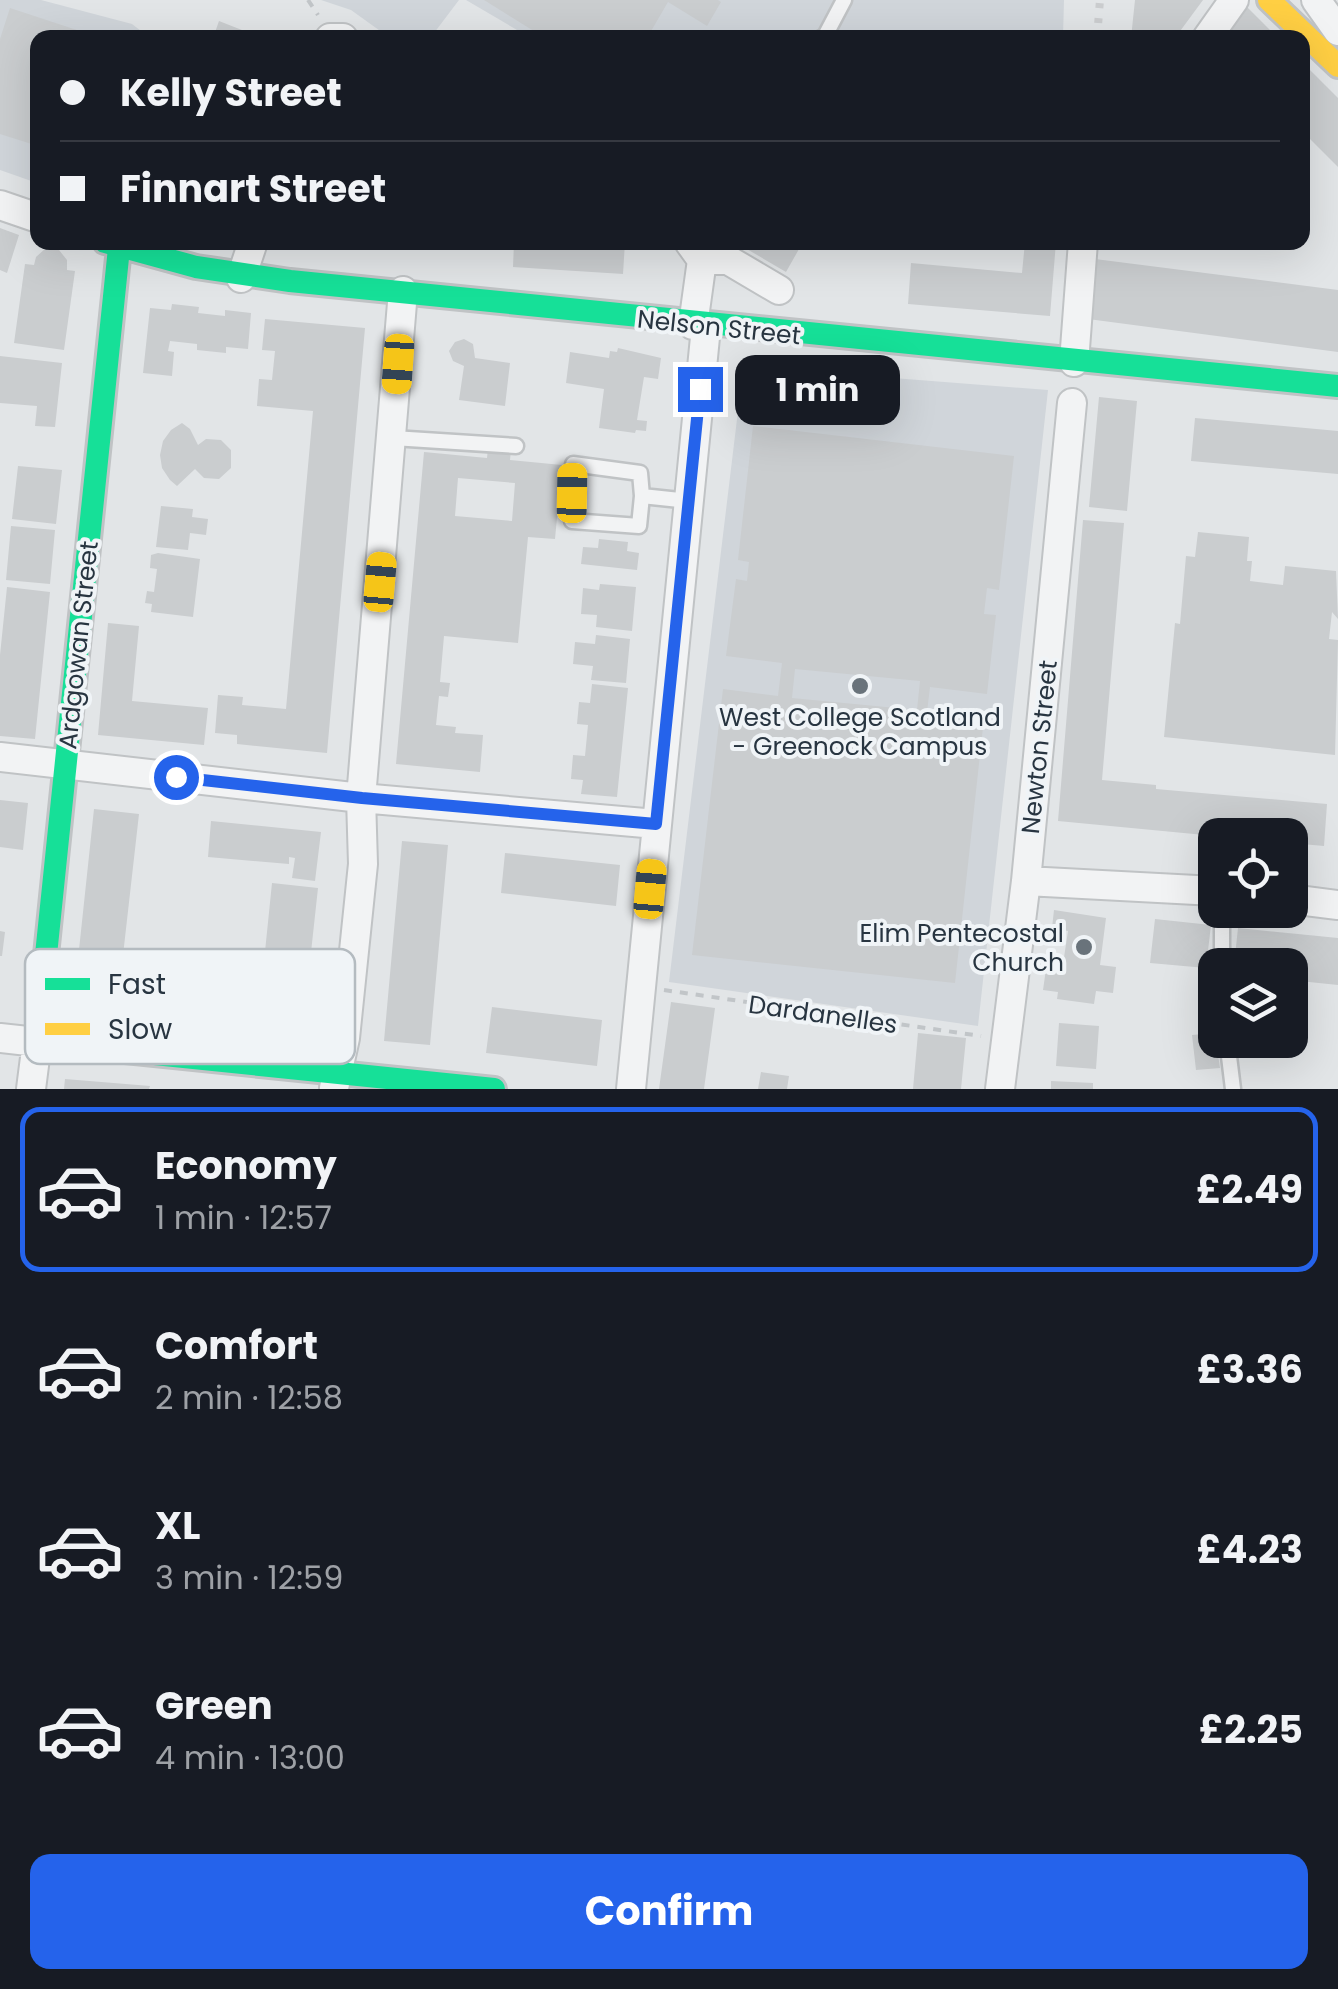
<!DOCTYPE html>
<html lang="en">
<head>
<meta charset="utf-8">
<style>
	:root { --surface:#171b24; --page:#20242c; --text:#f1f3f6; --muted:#9ea1a6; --line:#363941; --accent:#2563eb }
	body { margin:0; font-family:Poppins,sans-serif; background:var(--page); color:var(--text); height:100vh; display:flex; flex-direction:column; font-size:38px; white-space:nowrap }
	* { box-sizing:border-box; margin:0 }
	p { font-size:32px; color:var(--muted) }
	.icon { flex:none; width:55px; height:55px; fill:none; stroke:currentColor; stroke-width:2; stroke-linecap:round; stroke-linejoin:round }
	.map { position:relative; height:1089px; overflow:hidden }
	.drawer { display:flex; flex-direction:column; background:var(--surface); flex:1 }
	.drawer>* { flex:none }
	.guide { position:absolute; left:30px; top:30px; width:1280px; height:220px; border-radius:20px; box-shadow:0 10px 40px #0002; display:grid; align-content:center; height:220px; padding:0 30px; background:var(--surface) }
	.fabs { position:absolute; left:1198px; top:818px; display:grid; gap:20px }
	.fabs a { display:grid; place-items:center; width:110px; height:110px; border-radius:20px; background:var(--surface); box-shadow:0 10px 40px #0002; font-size:50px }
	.end { position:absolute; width:45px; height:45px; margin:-22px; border:12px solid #2563eb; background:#fff; box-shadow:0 0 0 5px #fff }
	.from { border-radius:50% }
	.bubble { position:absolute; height:70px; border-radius:20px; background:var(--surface); box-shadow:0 10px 40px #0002; font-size:32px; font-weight:700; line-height:70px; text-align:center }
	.car { position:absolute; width:30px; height:60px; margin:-30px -15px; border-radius:12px; box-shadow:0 0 8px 2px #0007; background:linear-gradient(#f5c518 24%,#345 0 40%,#f5c518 0 76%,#345 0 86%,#f5c518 0) }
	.guide b { display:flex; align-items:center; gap:35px; height:95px; font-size:38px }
	.guide b+b { border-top:2px solid var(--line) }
	.guide i { width:25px; height:25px; background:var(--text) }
	ul { padding:18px 0 0; list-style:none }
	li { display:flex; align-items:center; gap:30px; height:165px; margin:0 20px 15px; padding:0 10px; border:5px solid transparent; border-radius:20px }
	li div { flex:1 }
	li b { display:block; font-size:38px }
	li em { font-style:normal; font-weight:700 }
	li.current { border-color:var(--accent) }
	li>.icon { width:90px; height:90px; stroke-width:1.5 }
	.cta { display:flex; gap:20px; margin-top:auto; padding:20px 30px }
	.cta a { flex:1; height:115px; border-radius:20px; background:var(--accent); color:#fff; font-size:40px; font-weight:700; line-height:115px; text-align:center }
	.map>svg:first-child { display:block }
	.built { fill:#d0d5da }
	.building { fill:#cacdcf; fill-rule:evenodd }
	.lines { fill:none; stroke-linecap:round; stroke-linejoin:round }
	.lane-casing { stroke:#c0c3c5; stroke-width:19 }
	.street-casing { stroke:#c0c3c5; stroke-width:32 }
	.fast-casing { stroke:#c0c3c5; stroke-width:28 }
	.slow-casing { stroke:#c0c3c5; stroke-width:28 }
	.path { stroke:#c1c5c8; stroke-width:4; stroke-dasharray:8 8; stroke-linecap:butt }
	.lane { stroke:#f2f3f4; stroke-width:14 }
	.street { stroke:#f2f3f4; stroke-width:28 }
	.fast { stroke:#16e098; stroke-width:22 }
	.slow { stroke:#ffcf43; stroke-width:22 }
	.rail { stroke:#cbcdcf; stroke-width:8; stroke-dasharray:5 10; stroke-linecap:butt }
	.route { stroke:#2563eb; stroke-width:12 }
	.poi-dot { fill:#69737b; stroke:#f0f4f7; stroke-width:4 }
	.labels { text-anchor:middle; stroke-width:8; stroke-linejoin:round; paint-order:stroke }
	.street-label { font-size:25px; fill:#283541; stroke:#f0f4f7 }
	.poi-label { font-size:25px; fill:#283541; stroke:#f0f4f7 }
	.key { fill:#f0f4f7; stroke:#b4bbc0; stroke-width:2.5 }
	.key-label { font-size:28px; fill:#283541 }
</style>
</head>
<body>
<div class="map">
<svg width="1338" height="1089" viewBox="0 0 1338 1089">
	<rect width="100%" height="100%" fill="#e2e5e7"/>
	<!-- built -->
	<path class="built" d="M0 0H41L132 24 149 37 38 38 37 183 0 170Z
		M321 0H459L431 37 390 38 351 10Z
		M466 0H1064L1063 37 994 38 952 32 935 38 529 37Z
		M754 367 1048 390 978 1026 669 982 741 386Z"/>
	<!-- building -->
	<path class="building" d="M484 0H718L721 2 707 26 668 2 647 38H545Z
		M1135 0H1203L1175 38H1131Z
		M1243 3 1278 38H1208Z
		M10 8 98 37 38 38V146L0 134V39Z
		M219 21 260 37V38H213Z
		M1302 62 1338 98V167L1302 131Z
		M0 228 19 235 7 273 0 270Z
		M514 242H625L623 274 513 267Z
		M735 242H803L786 272Z
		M1025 242H1056L1050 316 908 304 911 263 1022 273Z
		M46 248 59 250 67 260V270L75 271 64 350 14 343 25 264 34 265 36 257Z
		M1095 259 1338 290V352L1088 319Z
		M172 304 199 307 198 313 225 316V310L251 313 248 349 226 347V353L197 350V344L170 341 168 351 174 352 172 376 143 373 150 308 171 310Z
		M265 319 365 328 327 753 237 744V735L215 733 218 695 243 697 242 705 286 709 313 411 257 406 259 379 272 380 275 351 262 350Z
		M464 339 473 344 475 358 510 363 505 406 459 400 464 366 453 361 449 351 455 342Z
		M618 348 661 358 658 379 644 377 637 420 647 421 646 431 636 430 635 433 599 428 604 389 566 383 570 352 609 358 610 351 617 352Z
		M0 356 62 363 55 427 35 426 37 406 0 403Z
		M1099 397 1137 401 1127 511 1089 507Z
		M1195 418 1338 431V474L1191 461Z
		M182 423 190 429 198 445 206 439 221 440 231 450V468L219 479 204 478 195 469 177 486 170 480 162 468 160 455 163 441 171 430Z
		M753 426 1014 456 999 590 987 588 984 614 996 615 987 694 930 687 927 712 984 718 955 983 692 955 723 689 778 696 782 663 726 656 736 579 747 581 749 562 738 560ZM795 669 920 681 917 710 792 698Z
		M488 448 511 450 510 460 562 465 555 539 528 537 518 643 444 636 440 682 450 683 448 697 439 696 436 725 456 727 455 733 483 735 480 772 396 764 424 452 487 458ZM458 478 515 483 512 521 455 516Z
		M18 466 62 470 56 524 12 519Z
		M161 506 193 509 192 517 208 519 206 535 190 533 188 550 156 547Z
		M1083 520 1124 523 1102 780 1156 785V789L1327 804 1324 846 1290 843V835L1215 836 1058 821Z
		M11 526 55 530 50 584 6 580Z
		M1198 532 1249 537 1247 561H1252L1250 581 1283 585 1285 566 1336 571 1338 619 1332 612 1329 639 1338 640 1335 755 1164 737 1175 623 1180 624 1186 556 1195 557Z
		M599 539 628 542 627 551 639 553 637 570 581 564 583 547 598 548Z
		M158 553 200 559 193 617 151 612 152 604 145 603 147 591 154 592 157 569 150 568 151 555Z
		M600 584 636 587 632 631 596 627 597 615 581 614 583 588 599 590Z
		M7 587 50 592 35 739 0 736V655Z
		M108 623 139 626 132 701 208 708 204 745 98 735Z
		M596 635 630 639 626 683 591 680 593 666 573 664 575 642 595 644Z
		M592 684 628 688 617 797 581 794 583 780 571 779 573 755 585 756 588 725 577 724 579 702 590 703Z
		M0 800 28 803 23 850 0 847Z
		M94 809 139 814 122 964 194 973 189 1019 73 1006Z
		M211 821 321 832 315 881 292 878 295 858 289 857V864L208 857Z
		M402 841 448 845 430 1045 384 1041Z
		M505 853 620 865 616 906 501 893Z
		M272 883 318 888 302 1035 257 1030Z
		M1054 910 1106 918 1100 965 1116 967 1113 993 1096 991 1094 1004 1057 999 1058 992 1043 990 1047 962 1063 964 1068 931 1052 928Z
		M1155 919 1211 925 1206 968 1150 963Z
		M1238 928 1338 938V985L1290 980V965H1234Z
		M0 931 5 932 2 956H0Z
		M671 1002 715 1008 704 1089H659Z
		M492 1007 602 1020 597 1066 486 1053Z
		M1059 1023 1099 1026 1096 1069 1056 1066Z
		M918 1033 966 1038 961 1089H913Z
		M1215 1033 1220 1068 1196 1070 1192 1035Z
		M761 1072 789 1076 787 1089H758Z
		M65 1079 150 1086 149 1089H64Z
		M1051 1081 1093 1083V1089H1051Z"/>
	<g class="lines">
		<!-- lane casing -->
		<g class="lane-casing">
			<path id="lane" d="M821 38 825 36 844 0
				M393 438 516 446
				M573 464 640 473 642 496 639 526 572 521Z
				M642 496 689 501
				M1222 965V910
				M1227 1040 1233 1089"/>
		</g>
		<!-- street casing -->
		<g class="street-casing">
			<path id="street" d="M1316 0 1338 31
				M330 38H343
				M1207 38 1234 0
				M0 205 38 218
				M689 242 702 260 693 325
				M702 260H728L779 290
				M241 278 253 242
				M1074 362 1083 242
				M0 757 361 798 656 824
				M1026 881 1215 891
				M1290 899 1338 905
				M0 1038 37 1042 31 1089
				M334 1088 345 1038 363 864 361 798 403 291
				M631 1089 706 327
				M1000 1089 1026 881 1072 403"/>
		</g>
		<!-- fast casing -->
		<g class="fast-casing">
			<path id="fast" d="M105 242 196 267 290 281 1338 386
				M119 248 37 1042 494 1089"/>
		</g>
		<!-- slow casing -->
		<g class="slow-casing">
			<path id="slow" d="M1269 0 1338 66"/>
		</g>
		<!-- path -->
		<path class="path" d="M308 0 318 15
			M664 990 981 1036"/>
		<!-- lane -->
		<use href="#lane" class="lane"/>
		<!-- street -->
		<use href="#street" class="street"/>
		<!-- fast -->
		<use href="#fast" class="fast"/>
		<!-- slow -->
		<use href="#slow" class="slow"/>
		<!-- rail -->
		<path class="rail" d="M1097 38 1100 0"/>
	</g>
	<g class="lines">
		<!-- route -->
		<path class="route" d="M176 777 362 798 656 824 700 389"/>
	</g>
	<!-- markers -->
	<g class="poi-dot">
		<circle cx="860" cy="686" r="10"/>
		<circle cx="1084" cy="947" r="10"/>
	</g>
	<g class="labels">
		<!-- street labels -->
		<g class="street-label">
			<text transform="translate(719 327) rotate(6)" y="9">Nelson Street</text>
			<text transform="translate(78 645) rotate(-84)" y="9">Ardgowan Street</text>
			<text transform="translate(1039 747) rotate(-84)" y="9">Newton Street</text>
			<text transform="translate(823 1014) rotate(8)" y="9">Dardanelles</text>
		</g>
		<!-- poi labels -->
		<g class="poi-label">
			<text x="860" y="726">West College Scotland<tspan x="860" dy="29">- Greenock Campus</tspan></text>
			<text x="1064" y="942" text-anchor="end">Elim Pentecostal<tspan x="1064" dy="29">Church</tspan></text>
		</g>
	</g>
	<!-- legend -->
	<rect x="25" y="949" width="330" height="115" rx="15" class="key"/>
	<rect x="45" y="978" width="45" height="12" fill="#16e098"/>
	<rect x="45" y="1023" width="45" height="12" fill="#ffcf43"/>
	<g class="key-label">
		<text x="108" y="994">Fast</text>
		<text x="108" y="1039">Slow</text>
	</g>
</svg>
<div class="fabs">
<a><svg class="icon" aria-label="locate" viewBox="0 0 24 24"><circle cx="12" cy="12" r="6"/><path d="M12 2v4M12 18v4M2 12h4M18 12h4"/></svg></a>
<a><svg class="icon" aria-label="layers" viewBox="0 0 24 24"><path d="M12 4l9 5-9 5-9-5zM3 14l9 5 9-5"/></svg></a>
</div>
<i class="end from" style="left:176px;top:777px"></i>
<i class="end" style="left:700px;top:389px"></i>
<div class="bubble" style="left:735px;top:355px;width:165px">1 min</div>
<i class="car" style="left:398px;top:364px;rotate:184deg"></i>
<i class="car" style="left:572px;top:493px;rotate:1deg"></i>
<i class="car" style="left:380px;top:582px;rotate:5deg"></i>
<i class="car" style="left:650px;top:889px;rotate:5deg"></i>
<div class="guide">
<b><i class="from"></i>Kelly Street</b>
<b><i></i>Finnart Street</b>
</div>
</div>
<section class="drawer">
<ul>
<li class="current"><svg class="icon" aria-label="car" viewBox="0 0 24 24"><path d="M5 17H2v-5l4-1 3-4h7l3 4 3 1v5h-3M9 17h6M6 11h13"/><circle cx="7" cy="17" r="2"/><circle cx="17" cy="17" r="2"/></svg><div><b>Economy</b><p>1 min · 12:57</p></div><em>£2.49</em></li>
<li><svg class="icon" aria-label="car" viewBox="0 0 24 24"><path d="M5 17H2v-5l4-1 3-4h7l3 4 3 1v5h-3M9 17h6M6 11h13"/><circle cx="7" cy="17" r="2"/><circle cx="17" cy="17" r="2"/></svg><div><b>Comfort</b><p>2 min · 12:58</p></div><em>£3.36</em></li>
<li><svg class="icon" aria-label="car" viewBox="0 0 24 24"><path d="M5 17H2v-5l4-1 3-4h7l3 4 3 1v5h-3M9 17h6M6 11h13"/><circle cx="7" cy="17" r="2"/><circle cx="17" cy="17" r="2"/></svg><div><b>XL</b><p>3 min · 12:59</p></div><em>£4.23</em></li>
<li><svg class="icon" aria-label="car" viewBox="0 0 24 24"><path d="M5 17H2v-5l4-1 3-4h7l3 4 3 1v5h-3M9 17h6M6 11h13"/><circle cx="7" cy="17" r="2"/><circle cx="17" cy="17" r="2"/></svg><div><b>Green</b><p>4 min · 13:00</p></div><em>£2.25</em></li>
</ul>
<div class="cta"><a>Confirm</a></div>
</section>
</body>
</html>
